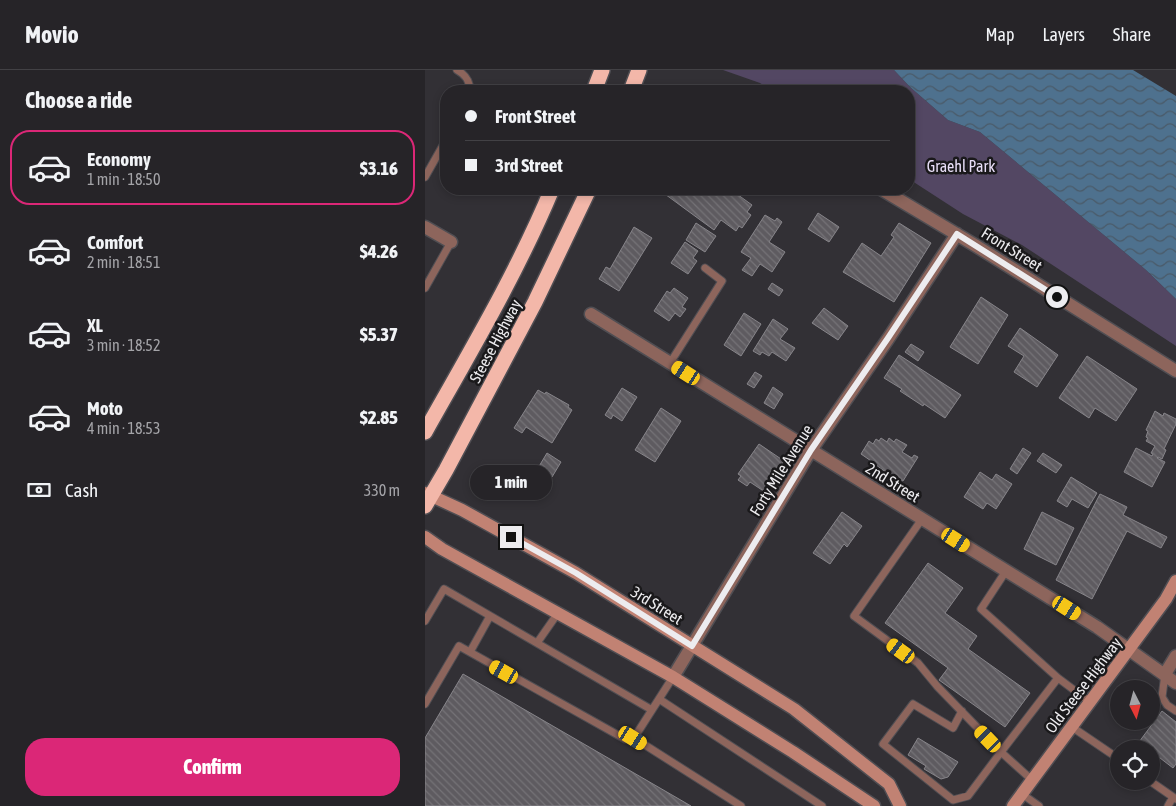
<!DOCTYPE html>
<html lang="en">
<head>
<meta charset="utf-8">
<style>
	:root { --surface:#262428; --page:#2e2c30; --text:#f1f3f6; --muted:#a4a4a8; --line:#424145; --accent:#db2777 }
	body { margin:0; font-family:"Asap Condensed",sans-serif; background:var(--page); color:var(--text); height:100vh; display:flex; flex-direction:column; font-size:19px; white-space:nowrap }
	* { box-sizing:border-box; margin:0 }
	p { font-size:16px; color:var(--muted) }
	.icon { flex:none; width:28px; height:28px; fill:none; stroke:currentColor; stroke-width:2; stroke-linecap:round; stroke-linejoin:round }
	.map { position:relative; flex:1; overflow:hidden }
	.panel { display:flex; flex-direction:column; background:var(--surface); width:425px }
	.panel>* { flex:none }
	.banner { position:absolute; left:15px; top:15px; width:475px; height:110px; border-radius:20px; box-shadow:0 2px 8px #0003,0 0 0 1px var(--line); display:grid; align-content:center; height:110px; padding:0 25px; background:var(--surface) }
	.needle { width:32px; rotate:174deg }
	.controls { position:absolute; left:685px; top:610px; display:grid; gap:10px }
	.controls a { display:grid; place-items:center; width:50px; height:50px; border-radius:50%; background:var(--surface); box-shadow:0 2px 8px #0003,0 0 0 1px var(--line); font-size:25px }
	.end { position:absolute; width:22px; height:22px; margin:-11px; border:6px solid #edecef; background:#111; box-shadow:0 0 0 2px #111 }
	.from { border-radius:50% }
	.bubble { position:absolute; height:35px; border-radius:18px; background:var(--surface); box-shadow:0 2px 8px #0003,0 0 0 1px var(--line); font-size:16px; font-weight:800; line-height:35px; text-align:center }
	.car { position:absolute; width:15px; height:30px; margin:-15px -8px; border-radius:6px; box-shadow:0 0 4px 1px #0007; background:linear-gradient(#f5c518 24%,#345 0 40%,#f5c518 0 76%,#345 0 86%,#f5c518 0) }
	.banner b { display:flex; align-items:center; gap:18px; height:48px; font-size:19px }
	.banner b+b { border-top:1px solid var(--line) }
	.banner i { width:12px; height:12px; background:var(--text) }
	ul { padding:0; list-style:none }
	li { display:flex; align-items:center; gap:15px; height:75px; margin:0 10px 8px; padding:0 15px; border:2px solid transparent; border-radius:20px }
	li div { flex:1 }
	li b { display:block; font-size:19px }
	li em { font-style:normal; font-weight:800 }
	li.active { border-color:var(--accent) }
	li>.icon { width:45px; height:45px; stroke-width:1.5 }
	h2 { padding:0 25px; font-size:22px; line-height:60px }
	.pay { display:flex; align-items:center; gap:12px; height:55px; padding:0 25px; font-size:19px }
	.pay p { margin-inline-start:auto }
	.button { display:flex; gap:10px; margin-top:auto; padding:10px 25px }
	.button a { flex:1; height:58px; border-radius:20px; background:var(--accent); color:#fff; font-size:20px; font-weight:800; line-height:58px; text-align:center }
	header { display:flex; align-items:center; gap:30px; box-sizing:border-box; height:70px; padding:0 25px; background:var(--surface); border-bottom:1px solid var(--line) }
	header strong { font-size:24px }
	nav { display:flex; gap:28px; margin-inline-start:auto; font-size:18px }
	main { display:flex; flex:1; min-height:0 }
	.map>svg:first-child { display:block }
	.green { fill:#534763 }
	.water { fill:url(#water-waves) }
	.building { fill:url(#building-back-hatch); stroke:#87858a }
	.lines { fill:none; stroke-linecap:round; stroke-linejoin:round }
	.lane-casing { stroke:#504e53; stroke-width:9 }
	.street-casing { stroke:#504e53; stroke-width:15 }
	.secondary-casing { stroke:#504e53; stroke-width:15 }
	.highway-casing { stroke:#504e53; stroke-width:18 }
	.lane { stroke:#8d655c; stroke-width:7 }
	.street { stroke:#8d655c; stroke-width:12 }
	.secondary { stroke:#c18273; stroke-width:12 }
	.highway { stroke:#f3b7a9; stroke-width:15 }
	.route { stroke:#edecef; stroke-width:6 }
	.labels { text-anchor:middle; stroke-width:5; stroke-linejoin:round; paint-order:stroke }
	.park-label { font-size:16px; fill:#e9dff8; stroke:#1a191b }
	.street-label { font-size:16px; fill:#edecef; stroke:#1a191b }
</style>
</head>
<body>
<header>
<strong>Movio</strong>
<nav><a>Map</a><a>Layers</a><a>Share</a></nav>
</header>
<main>
<section class="panel">
<h2>Choose a ride</h2>
<ul>
<li class="active"><svg class="icon" aria-label="car" viewBox="0 0 24 24"><path d="M5 17H2v-5l4-1 3-4h7l3 4 3 1v5h-3M9 17h6M6 11h13"/><circle cx="7" cy="17" r="2"/><circle cx="17" cy="17" r="2"/></svg><div><b>Economy</b><p>1 min · 18:50</p></div><em>$3.16</em></li>
<li><svg class="icon" aria-label="car" viewBox="0 0 24 24"><path d="M5 17H2v-5l4-1 3-4h7l3 4 3 1v5h-3M9 17h6M6 11h13"/><circle cx="7" cy="17" r="2"/><circle cx="17" cy="17" r="2"/></svg><div><b>Comfort</b><p>2 min · 18:51</p></div><em>$4.26</em></li>
<li><svg class="icon" aria-label="car" viewBox="0 0 24 24"><path d="M5 17H2v-5l4-1 3-4h7l3 4 3 1v5h-3M9 17h6M6 11h13"/><circle cx="7" cy="17" r="2"/><circle cx="17" cy="17" r="2"/></svg><div><b>XL</b><p>3 min · 18:52</p></div><em>$5.37</em></li>
<li><svg class="icon" aria-label="car" viewBox="0 0 24 24"><path d="M5 17H2v-5l4-1 3-4h7l3 4 3 1v5h-3M9 17h6M6 11h13"/><circle cx="7" cy="17" r="2"/><circle cx="17" cy="17" r="2"/></svg><div><b>Moto</b><p>4 min · 18:53</p></div><em>$2.85</em></li>
</ul>
<div class="pay"><svg class="icon" aria-label="cash" viewBox="0 0 24 24"><path d="M3 7h18v10H3z"/><circle cx="12" cy="12" r="2"/></svg>Cash<p>330 m</p></div>
<div class="button"><a>Confirm</a></div>
</section>
<div class="map">
<svg width="751" height="736" viewBox="0 0 751 736">
	<defs>
		<pattern id="water-waves" width="16" height="10" patternUnits="userSpaceOnUse" patternTransform="scale(1.25)"><rect width="16" height="10" fill="#4e718e"/><path d="M0 5q4-4 8 0t8 0" fill="none" stroke="#4a5a68"/></pattern>
		<pattern id="building-back-hatch" width="6" height="6" patternUnits="userSpaceOnUse" patternTransform="scale(1.25)"><rect width="6" height="6" fill="#5e5b60"/><path d="M-1 5l2 2M0 0l6 6M5-1l2 2" fill="none" stroke="#757377"/></pattern>
	</defs>
	<rect width="100%" height="100%" fill="#323035"/>
	<!-- green -->
	<path class="green" d="M298 0H469L485 17 523 50 555 62 721 200 751 229V276L597 175 538 144 484 109V21H348L335 13Z"/>
	<!-- water -->
	<path class="water" d="M469 0H708L751 26V229L721 200 555 62 523 50 485 17Z"/>
	<!-- building -->
	<path class="building" d="M233 119H305L327 135 322 142 326 145 317 158 314 156 311 161 296 150 289 160Z
		M393 143 414 157 404 172 383 159Z
		M340 145 350 151 352 148 357 152 344 172 360 182 347 202 335 194 327 206 317 200 326 188 316 182Z
		M271 153 291 166 280 182 261 170Z
		M474 153 506 173 469 232 418 202 437 173 456 186 469 167 466 165Z
		M209 157 227 168 194 221 174 209 181 197 185 199Z
		M260 172 273 181 268 188 272 191 263 204 246 193Z
		M347 213 358 220 354 226 343 219Z
		M249 218 263 228 257 237 261 239 255 247 250 243 244 251 229 241 242 221 245 223Z
		M556 227 583 245 553 294 525 277Z
		M399 238 423 256 413 270 387 253Z
		M319 243 336 254 316 286 299 275Z
		M348 249 363 259 355 269 370 278 361 291 347 282 344 286 337 282 335 285 328 281Z
		M595 258 633 285 612 317 589 302 599 286 583 276Z
		M486 274 499 282 493 291 480 282Z
		M474 285 536 325 520 348 499 334 498 336 475 321 477 319 459 308Z
		M662 286 712 319 691 351 670 338 664 348 634 328Z
		M330 302 337 306 329 318 322 314Z
		M348 317 358 324 349 339 339 333Z
		M197 318 212 327 197 351 188 345 186 349 180 345Z
		M113 320 120 324 121 322 144 335 143 337 147 340 127 373 101 357 97 363 89 358Z
		M236 338 256 351 230 392 210 380Z
		M730 341 738 346 739 343 751 349V354L739 379 741 380 737 389 733 387 732 388 740 392 727 417 699 402 711 378 727 386 728 384 726 383 730 376 721 371 723 368 721 367 723 361 721 360Z
		M456 368 462 372 464 368 469 372 471 369 482 375 477 382 487 388 489 385 493 387 478 411 474 409 473 410 452 396V395L436 384 444 371 448 374 451 369 454 371Z
		M334 374 359 391 340 422 325 412 322 416 313 410 316 406 313 404Z
		M598 378 606 383 592 404 585 399Z
		M122 383 136 392 127 407 113 398Z
		M618 383 637 395 631 403 612 391Z
		M555 402 567 410 571 404 587 414 571 439 562 433 558 439 539 427Z
		M646 407 672 423 663 438 647 429 642 437 632 431Z
		M675 424 702 437 698 445 742 467 736 478 702 461 667 529 631 510Z
		M417 442 437 456 422 477 419 474 405 494 388 483Z
		M617 442 649 458 631 495 599 479Z
		M503 493 538 518 520 543 552 566 543 579 605 623 580 657 514 610 523 598 460 553Z
		M38 604 266 736H0V668Z
		M737 641 751 652V694L748 698 726 681V679H723L714 672Z
		M493 668 533 692 523 707 516 709 499 699 501 696 483 685Z"/>
	<g class="lines">
		<!-- lane casing -->
		<g class="lane-casing">
			<path id="lane" d="M32 0C41 5 45 11 45 21
				M0 107 21 70
				M0 218 26 172
				M245 293 297 211 280 198
				M497 449 429 546 493 593 512 616 576 682 543 726 528 730 458 674 488 634 528 658 537 641
				M581 501 556 539 633 608 665 632
				M0 551 19 519 227 640
				M112 573 133 543
				M45 582 65 546
				M740 604 737 627 742 635 751 641
				M234 629 397 736
				M0 634 34 576 200 669 209 668 316 736
				M647 657 694 689
				M209 668 248 607
				M607 710 576 682 633 608
				M725 711 751 729
				M597 724 614 736
				M743 736 748 727"/>
		</g>
		<!-- street casing -->
		<g class="street-casing">
			<path id="street" d="M456 119 548 174 751 301
				M0 157 26 172
				M166 244 672 557 751 613
				M740 604 751 586
				M248 607 386 380 463 269 532 164"/>
		</g>
		<!-- secondary casing -->
		<g class="secondary-casing">
			<path id="secondary" d="M0 423 37 440 151 503 369 639 464 714 475 736
				M0 467 17 479 248 607 368 682 449 736
				M588 736 741 529 751 511"/>
		</g>
		<!-- highway casing -->
		<g class="highway-casing">
			<path id="highway" d="M169 21 177 0
				M206 21 214 0
				M0 362C45 282 92 203 127 119
				M0 436 21 400 110 232 164 119"/>
		</g>
		<!-- lane -->
		<use href="#lane" class="lane"/>
		<!-- street -->
		<use href="#street" class="street"/>
		<!-- secondary -->
		<use href="#secondary" class="secondary"/>
		<!-- highway -->
		<use href="#highway" class="highway"/>
	</g>
	<g class="lines">
		<!-- route -->
		<path class="route" d="M86 467 151 503 267 576 386 380 463 268 532 164 632 227"/>
	</g>
	<g class="labels">
		<!-- park labels -->
		<g class="park-label">
			<text x="536" y="102">Graehl Park</text>
		</g>
		<!-- street labels -->
		<g class="street-label">
			<text transform="translate(587 179) rotate(32)" y="6">Front Street</text>
			<text transform="translate(70 271) rotate(-62)" y="6">Steese Highway</text>
			<text transform="translate(356 400) rotate(-58)" y="6">Forty Mile Avenue</text>
			<text transform="translate(468 412) rotate(32)" y="6">2nd Street</text>
			<text transform="translate(232 535) rotate(32)" y="6">3rd Street</text>
			<text transform="translate(658 615) rotate(-53)" y="6">Old Steese Highway</text>
		</g>
	</g>
</svg>
<div class="controls">
<a><svg class="needle" viewBox="-14 -14 28 28"><path d="M0-13l5 13h-10z" fill="#e53935"/><path d="M0 13l5-13h-10z" fill="#a4a4a8"/></svg></a>
<a><svg class="icon" aria-label="locate" viewBox="0 0 24 24"><circle cx="12" cy="12" r="6"/><path d="M12 2v4M12 18v4M2 12h4M18 12h4"/></svg></a>
</div>
<i class="end from" style="left:632px;top:227px"></i>
<i class="end" style="left:86px;top:467px"></i>
<div class="bubble" style="left:45px;top:395px;width:82px">1 min</div>
<i class="car" style="left:261px;top:303px;rotate:302deg"></i>
<i class="car" style="left:531px;top:470px;rotate:122deg"></i>
<i class="car" style="left:642px;top:538px;rotate:122deg"></i>
<i class="car" style="left:476px;top:581px;rotate:306deg"></i>
<i class="car" style="left:79px;top:602px;rotate:299deg"></i>
<i class="car" style="left:208px;top:668px;rotate:122deg"></i>
<i class="car" style="left:563px;top:669px;rotate:316deg"></i>
<div class="banner">
<b><i class="from"></i>Front Street</b>
<b><i></i>3rd Street</b>
</div>
</div>
</main>
</body>
</html>
